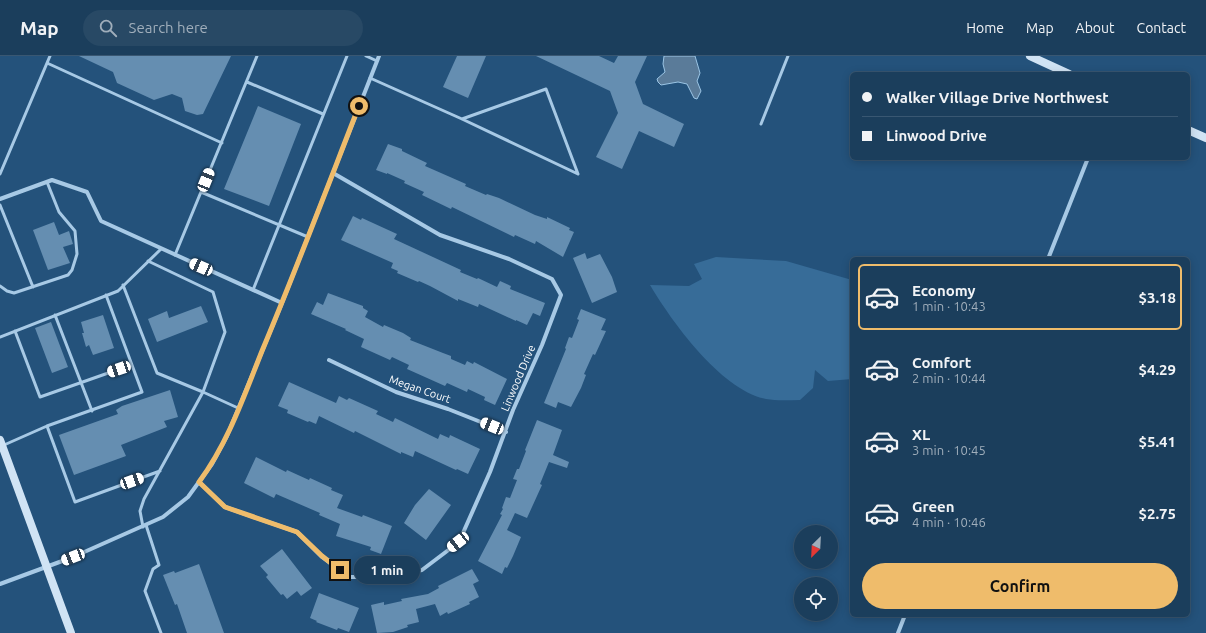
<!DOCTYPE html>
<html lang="en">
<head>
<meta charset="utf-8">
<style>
	:root { --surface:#1b3e5c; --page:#284965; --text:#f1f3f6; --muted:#a0aebb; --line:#395772; --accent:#efbc6b }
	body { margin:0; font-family:Ubuntu,sans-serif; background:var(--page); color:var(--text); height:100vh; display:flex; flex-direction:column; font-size:15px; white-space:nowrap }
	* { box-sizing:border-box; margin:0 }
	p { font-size:13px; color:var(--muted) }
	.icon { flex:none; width:22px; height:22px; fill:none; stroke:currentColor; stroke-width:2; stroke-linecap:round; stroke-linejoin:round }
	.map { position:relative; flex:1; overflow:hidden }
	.panel { position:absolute; left:850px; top:201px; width:340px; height:360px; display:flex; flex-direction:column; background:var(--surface); border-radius:6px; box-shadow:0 2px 10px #0003,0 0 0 1px var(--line) }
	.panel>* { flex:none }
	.hud { position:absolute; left:850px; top:16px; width:340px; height:88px; border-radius:6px; box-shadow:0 2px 10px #0003,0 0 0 1px var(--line); display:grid; align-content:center; height:88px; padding:0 12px; background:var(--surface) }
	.needle { width:26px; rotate:204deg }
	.controls { position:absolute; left:794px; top:469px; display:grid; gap:8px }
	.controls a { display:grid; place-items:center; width:44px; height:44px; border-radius:50%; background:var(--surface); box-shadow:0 2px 10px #0003,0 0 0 1px var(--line); font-size:20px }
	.end { position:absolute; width:18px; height:18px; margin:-9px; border:5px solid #efbc6b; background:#111; box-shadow:0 0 0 2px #111 }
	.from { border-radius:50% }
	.bubble { position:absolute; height:28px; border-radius:14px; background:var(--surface); box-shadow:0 2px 10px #0003,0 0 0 1px var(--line); font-size:13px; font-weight:600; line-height:28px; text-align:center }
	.car { position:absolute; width:12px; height:24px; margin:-12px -6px; border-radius:5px; box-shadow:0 0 3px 1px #0007; background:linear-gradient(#fff 24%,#345 0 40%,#fff 0 76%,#345 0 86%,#fff 0) }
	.hud b { display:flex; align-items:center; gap:14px; height:38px; font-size:15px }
	.hud b+b { border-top:1px solid var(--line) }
	.hud i { width:10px; height:10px; background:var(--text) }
	ul { padding:7px 0 0; list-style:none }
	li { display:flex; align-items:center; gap:12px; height:66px; margin:0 8px 6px; padding:0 4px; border:2px solid transparent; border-radius:6px }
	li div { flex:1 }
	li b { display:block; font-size:15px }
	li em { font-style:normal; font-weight:600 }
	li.on { border-color:var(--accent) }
	li>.icon { width:36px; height:36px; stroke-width:1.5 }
	.action { display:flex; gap:8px; margin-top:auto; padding:8px 12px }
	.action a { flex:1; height:46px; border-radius:24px; background:var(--accent); color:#111; font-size:16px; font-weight:600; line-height:46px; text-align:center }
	header { display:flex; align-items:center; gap:24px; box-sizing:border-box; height:56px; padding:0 20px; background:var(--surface); border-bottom:1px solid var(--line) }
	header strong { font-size:19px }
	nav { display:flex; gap:22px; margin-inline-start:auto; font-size:14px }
	.search { width:280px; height:36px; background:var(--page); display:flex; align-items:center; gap:10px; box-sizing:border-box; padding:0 14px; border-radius:22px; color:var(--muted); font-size:15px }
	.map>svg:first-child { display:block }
	.green { fill:#376c98 }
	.water { fill:#5a7b99; stroke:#9bc5e5 }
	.building { fill:#658eb1 }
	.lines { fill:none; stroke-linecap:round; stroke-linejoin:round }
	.lane { stroke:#a7c9e5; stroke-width:3 }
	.street { stroke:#a7c9e5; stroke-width:4 }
	.secondary { stroke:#d0e3f4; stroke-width:8 }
	.route { stroke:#efbc6b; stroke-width:5 }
	.labels { text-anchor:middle; stroke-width:3.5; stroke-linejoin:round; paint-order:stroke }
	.street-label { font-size:11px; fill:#fff; stroke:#24527b }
</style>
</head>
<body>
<header>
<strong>Map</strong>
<div class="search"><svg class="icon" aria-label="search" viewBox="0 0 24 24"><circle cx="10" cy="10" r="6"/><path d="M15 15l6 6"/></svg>Search here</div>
<nav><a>Home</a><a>Map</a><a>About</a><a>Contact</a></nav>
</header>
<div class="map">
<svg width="1206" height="577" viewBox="0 0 1206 577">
	<rect width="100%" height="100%" fill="#24527b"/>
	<!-- green -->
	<path class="green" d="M716 201 786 205 852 224V323L828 325 815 314 813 332 800 344C789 344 777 345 766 343 721 334 672 266 650 229L689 230 702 223 694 208Z"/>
	<!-- water -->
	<path class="water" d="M664 0H695L700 17 697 25 701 35 697 43 694 42 687 28 678 26 661 29 658 26 657 23 665 16 663 8Z"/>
	<!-- building -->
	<path class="building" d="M79 0H231L203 58 197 59 185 55 182 42 172 38 154 44 117 27 113 16Z
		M457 0H486L468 42 443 31Z
		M536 0H599L614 7 618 0H647L635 26 643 48 684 68 674 91 639 75 622 113 596 101 618 57 610 35Z
		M258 50 301 68 269 150 224 133Z
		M388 88 402 93V95L427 107 425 110 466 128 465 130 486 139 487 138 499 142 535 159 547 163V161L570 172 569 174 574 176 563 201 536 185 535 188 515 179 514 181 452 151 451 153 422 139 424 136 404 127 405 125 387 117V118L376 114Z
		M353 160 361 164 362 162 397 178 394 183 461 214 460 216 477 223 478 222 497 231 500 225 511 230 510 233 545 247 540 260 533 257 527 269 516 264V265L479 248 478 251 458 243V245L430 230 419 225 418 226 397 217 398 215 391 212 393 207 341 184Z
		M54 166 59 179 69 175 73 188 63 191 70 207 48 214 33 174Z
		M585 197 587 203 600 198 612 221 617 236 592 247 573 202Z
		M328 237 363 250V252L368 255 365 261 383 271 384 269 403 277 411 282 410 284 443 297 451 300V303L465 309 467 305 473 308 474 306 507 323 495 349 484 344 485 341 468 333 467 336 447 327 445 330 407 313 409 309 392 301 390 304 361 291 364 283 345 274 346 273 311 258 317 246 323 249Z
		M201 250 208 266 157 286 148 263 167 255 169 262Z
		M581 253 606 263 601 274 606 275 595 299 593 298 584 318 586 319 581 332 571 351 558 346 556 352 544 347 566 293 565 292 569 281 572 282 579 264 577 263Z
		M103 259 114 292 93 299 89 289 86 291 82 277H84L81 266Z
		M51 266 68 311 52 317 35 272Z
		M289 326 336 347 339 340 347 344 349 342 378 355 376 358 393 366 395 362 438 383 440 378 449 382 450 379 480 393 468 418 457 413 456 414 415 395 413 401 401 396V398L355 375 354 377 319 360 316 368 309 365 308 366 287 357 288 354 278 350Z
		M170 334 178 361 164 365 167 371 121 389 126 400 74 419 59 379 118 358 116 354 122 350Z
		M537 364 562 374 553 399 569 406 567 412 549 406 540 428 542 429 527 462 515 457 507 474 521 481 513 500 507 512 505 511 502 518 478 505 502 459 500 458 503 453 502 452 506 441 510 442 517 424 513 423 517 413H519L526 395 525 394Z
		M256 401 286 416 287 414 309 424 310 422 332 432 331 434 343 439 337 452 362 461 363 459 392 470 381 498 370 494 371 491 336 480 340 468 319 459 320 457 276 438 274 442 244 427Z
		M429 433 451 449 426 484 404 467 415 449Z
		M282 493 312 532 301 540 297 535 287 543 283 538 281 539 266 521 268 519 260 510Z
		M199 508 224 577H187L177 548 175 549 163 519 174 515 175 517Z
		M472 513 479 525 473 528 479 541 469 546 470 548 448 558 447 556 440 560 435 548 416 553 419 566 407 569 408 571 393 576 377 577 371 549 384 546V549L402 545 401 543 428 538 439 532 438 530Z
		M319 537 359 552 349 576 338 572 337 574 316 566 317 565 310 562Z"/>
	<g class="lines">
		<!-- lane -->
		<path class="lane" d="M366 0 377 5
			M47 7 222 87
			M370 22 462 63 578 118
			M247 26 323 58
			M462 63 546 33 578 118
			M761 68 788 0
			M0 118 50 0
			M201 136 308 181
			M0 149 33 231
			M175 199 257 0
			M123 229 157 317 203 336 225 276 213 236 148 205
			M0 230 7 235 14 237 68 219 72 214 77 198 75 175 59 156 47 126
			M253 234 347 0
			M55 259 92 355
			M15 275 40 341 131 309
			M0 281 118 235 161 193
			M47 370 142 336 106 239
			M4 389 47 370 75 446 160 415
			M146 469 159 509 153 513 145 535 161 577
			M143 471 140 455 144 443 203 336 238 352"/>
		<!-- street -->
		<path class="street" d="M0 143 52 124 87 136 101 165 282 247
			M1048 203 1088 102
			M329 304 396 336 448 353 506 376
			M199 426 225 451 297 476 322 501 349 521H386L422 514 459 486 490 416 513 354 542 289 561 239 552 223 509 203 440 179 333 117
			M0 528 73 501 163 461 188 441 212 408 227 380 282 247 379 0
			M898 577 905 559"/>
		<!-- secondary -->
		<path class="secondary" d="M1030 0 1069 18
			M1188 74 1206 82
			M0 384 71 577"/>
	</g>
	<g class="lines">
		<!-- route -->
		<path class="route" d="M340 514 322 500 297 476 225 451 199 426C228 387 244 340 262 295 296 214 327 132 359 50"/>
	</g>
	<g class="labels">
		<!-- street labels -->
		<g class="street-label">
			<text transform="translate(518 322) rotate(-67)" y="4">Linwood Drive</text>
			<text transform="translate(420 333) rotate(19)" y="4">Megan Court</text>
		</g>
	</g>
</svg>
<div class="controls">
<a><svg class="needle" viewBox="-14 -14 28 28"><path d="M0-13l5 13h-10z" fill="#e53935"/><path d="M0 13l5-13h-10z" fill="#a0aebb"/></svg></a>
<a><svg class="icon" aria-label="locate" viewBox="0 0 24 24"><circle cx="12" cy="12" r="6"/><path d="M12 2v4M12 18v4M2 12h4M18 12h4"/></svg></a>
</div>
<i class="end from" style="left:359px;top:50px"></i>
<i class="end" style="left:340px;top:514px"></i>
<div class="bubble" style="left:354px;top:500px;width:66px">1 min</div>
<i class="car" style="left:206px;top:124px;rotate:22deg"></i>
<i class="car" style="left:201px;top:211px;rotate:294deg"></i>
<i class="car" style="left:119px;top:313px;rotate:251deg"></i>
<i class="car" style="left:492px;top:370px;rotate:292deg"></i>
<i class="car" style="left:132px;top:425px;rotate:70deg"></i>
<i class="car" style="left:458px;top:486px;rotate:232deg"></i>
<i class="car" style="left:73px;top:501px;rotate:249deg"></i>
<div class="hud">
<b><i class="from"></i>Walker Village Drive Northwest</b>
<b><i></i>Linwood Drive</b>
</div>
<section class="panel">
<ul>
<li class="on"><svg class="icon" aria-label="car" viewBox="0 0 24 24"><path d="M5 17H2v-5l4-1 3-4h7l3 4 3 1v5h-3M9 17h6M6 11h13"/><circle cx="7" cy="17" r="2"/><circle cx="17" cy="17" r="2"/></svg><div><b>Economy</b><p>1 min · 10:43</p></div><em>$3.18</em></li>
<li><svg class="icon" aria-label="car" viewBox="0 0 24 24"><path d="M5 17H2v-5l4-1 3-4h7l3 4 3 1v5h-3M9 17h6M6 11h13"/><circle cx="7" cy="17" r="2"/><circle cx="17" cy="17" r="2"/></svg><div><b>Comfort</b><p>2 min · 10:44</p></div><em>$4.29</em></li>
<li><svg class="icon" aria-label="car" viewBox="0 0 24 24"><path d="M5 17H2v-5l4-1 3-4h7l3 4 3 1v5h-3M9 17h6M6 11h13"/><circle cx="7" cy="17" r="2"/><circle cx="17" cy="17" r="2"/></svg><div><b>XL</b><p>3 min · 10:45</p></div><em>$5.41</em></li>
<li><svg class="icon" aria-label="car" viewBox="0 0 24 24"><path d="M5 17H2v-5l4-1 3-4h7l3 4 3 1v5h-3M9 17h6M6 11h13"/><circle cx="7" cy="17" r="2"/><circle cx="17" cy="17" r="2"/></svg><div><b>Green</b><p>4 min · 10:46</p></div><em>$2.75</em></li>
</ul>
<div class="action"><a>Confirm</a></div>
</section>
</div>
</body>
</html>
